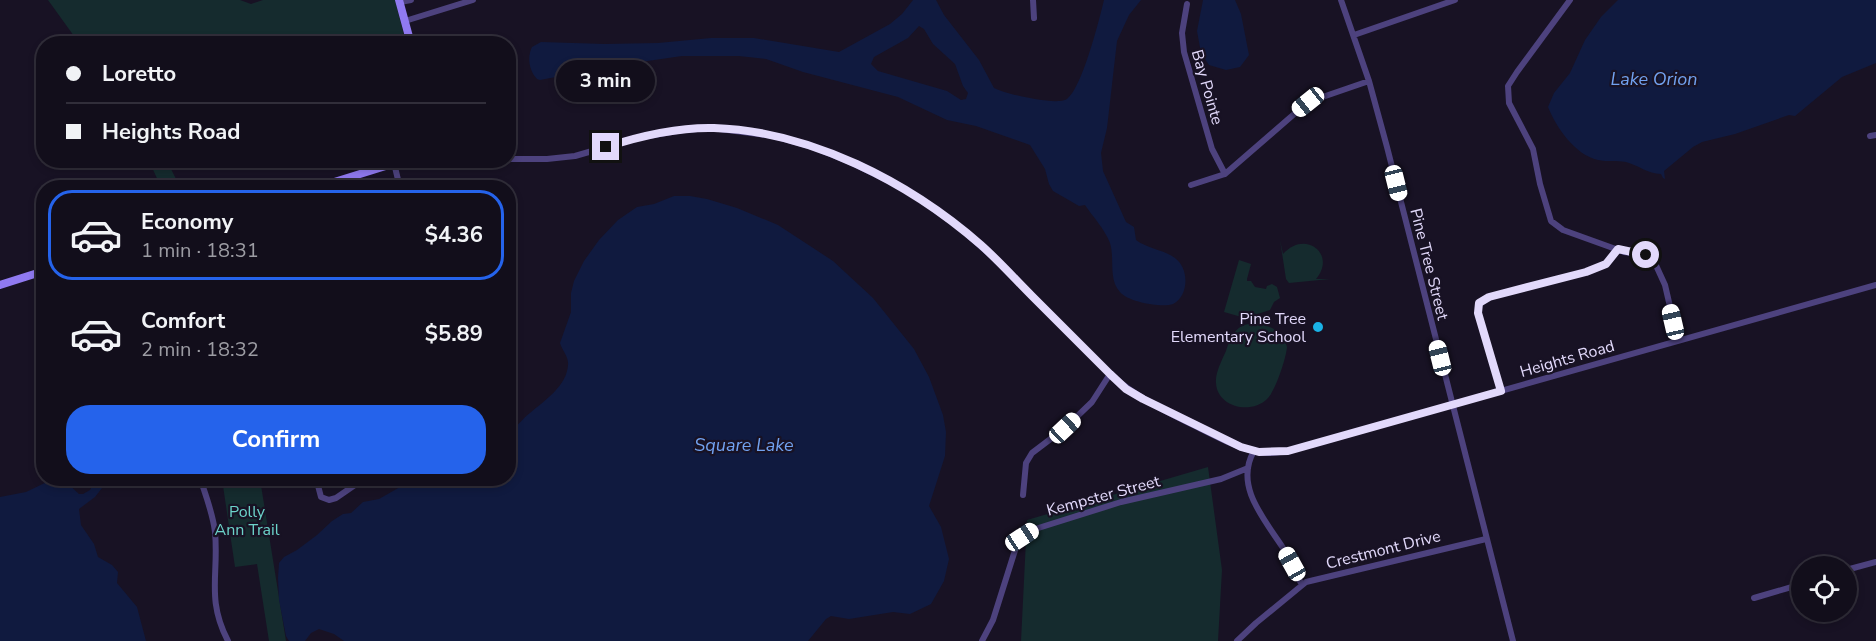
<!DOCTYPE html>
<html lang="en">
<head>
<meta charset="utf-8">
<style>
	:root { --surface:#120e1b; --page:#1b1724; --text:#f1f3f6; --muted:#9c9ca3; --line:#312e3a; --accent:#2563eb }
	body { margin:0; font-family:"Nunito Sans",sans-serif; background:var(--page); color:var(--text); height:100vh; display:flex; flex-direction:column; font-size:22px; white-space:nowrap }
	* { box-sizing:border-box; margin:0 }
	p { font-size:20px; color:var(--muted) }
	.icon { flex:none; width:33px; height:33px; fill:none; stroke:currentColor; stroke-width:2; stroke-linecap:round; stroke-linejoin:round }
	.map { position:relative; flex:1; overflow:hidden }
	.drawer { position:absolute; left:36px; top:180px; width:480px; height:306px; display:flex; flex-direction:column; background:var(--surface); border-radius:24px; box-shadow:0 3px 9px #0003,0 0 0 2px var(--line) }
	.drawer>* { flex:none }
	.hud { position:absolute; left:36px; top:36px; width:480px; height:132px; border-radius:24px; box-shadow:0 3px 9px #0003,0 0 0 2px var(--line); display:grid; align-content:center; height:132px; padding:0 30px; background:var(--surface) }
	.tools { position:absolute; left:1791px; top:556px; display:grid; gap:12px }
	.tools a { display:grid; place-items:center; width:66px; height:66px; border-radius:50%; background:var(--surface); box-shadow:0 3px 9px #0003,0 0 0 2px var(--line); font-size:30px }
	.end { position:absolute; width:27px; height:27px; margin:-14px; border:8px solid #e2d9fb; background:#111; box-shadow:0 0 0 3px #111 }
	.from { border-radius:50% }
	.bubble { position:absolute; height:42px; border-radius:21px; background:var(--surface); box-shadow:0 3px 9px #0003,0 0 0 2px var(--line); font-size:20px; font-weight:700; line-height:42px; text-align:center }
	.car { position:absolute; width:18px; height:36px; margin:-18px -9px; border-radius:8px; box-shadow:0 0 4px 2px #0007; background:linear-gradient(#fff 24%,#345 0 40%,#fff 0 76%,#345 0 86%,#fff 0) }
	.hud b { display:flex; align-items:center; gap:21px; height:57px; font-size:22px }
	.hud b+b { border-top:2px solid var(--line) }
	.hud i { width:15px; height:15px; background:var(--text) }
	ul { padding:10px 0 0; list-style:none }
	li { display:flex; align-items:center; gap:18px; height:90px; margin:0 12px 9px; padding:0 18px; border:3px solid transparent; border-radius:24px }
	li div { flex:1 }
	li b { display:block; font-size:22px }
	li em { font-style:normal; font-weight:700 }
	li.selected { border-color:var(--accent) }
	li>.icon { width:54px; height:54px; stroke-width:1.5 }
	.cta { display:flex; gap:12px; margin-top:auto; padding:12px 30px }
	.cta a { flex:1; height:69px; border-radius:24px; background:var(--accent); color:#fff; font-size:24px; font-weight:700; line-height:69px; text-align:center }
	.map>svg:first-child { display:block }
	.green { fill:#152b2e }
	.water { fill:#101a3f; fill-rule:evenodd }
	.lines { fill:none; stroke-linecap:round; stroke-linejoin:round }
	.street { stroke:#4d427e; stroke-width:6 }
	.secondary { stroke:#907af1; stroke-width:8 }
	.route { stroke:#e2d9fb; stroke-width:8 }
	.poi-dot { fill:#1ab2e6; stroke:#181224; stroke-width:2 }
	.labels { text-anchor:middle; stroke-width:4.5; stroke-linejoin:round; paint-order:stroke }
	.street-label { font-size:16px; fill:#e2d9fb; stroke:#181224 }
	.poi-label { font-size:16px; fill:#e2d9fb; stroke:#181224; text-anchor:end }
	.park-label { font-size:16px; fill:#6cd3ca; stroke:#181224 }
	.water-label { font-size:18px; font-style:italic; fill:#72a2f0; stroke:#181224 }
</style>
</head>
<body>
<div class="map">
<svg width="1876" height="641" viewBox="0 0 1876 641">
	<rect width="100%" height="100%" fill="#181224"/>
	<!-- green -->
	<path class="green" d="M48 0H240L251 4 263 0H395L406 43H79Z
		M149 161H167L180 187H161Z
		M1280 240 1283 254C1305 229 1337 254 1316 279H1330L1289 283 1286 279Z
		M1239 260 1251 264 1247 279V281H1251L1255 287 1266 289 1267 286 1272 284 1277 287 1280 298 1274 302 1270 310 1245 318 1224 312Z
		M1248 324C1264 322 1283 329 1287 347 1286 359 1275 392 1267 399 1251 415 1217 407 1216 383 1215 373 1222 360 1226 351 1230 339 1234 327 1248 324Z
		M1208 467 1222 570 1218 641H1021L1027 520Z
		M222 479H260L286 641H269L257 564 235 567Z"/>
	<!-- water -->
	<path class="water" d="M913 0H936L944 15 979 60 994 88C1006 94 1056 106 1067 99 1082 88 1099 21 1104 0H1141L1129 15 1117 41 1107 128 1101 153 1103 171 1126 222 1134 227 1136 240C1149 250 1170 250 1180 263 1189 275 1187 297 1173 304 1162 308 1128 302 1120 292 1108 279 1115 259 1110 243 1104 228 1093 217 1085 205L1079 206 1053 191 1049 184 1045 169 1030 145 976 126 947 120 898 97 803 72 766 59 739 56H682L613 66 540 80 537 79C529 71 527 57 532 47L541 42 605 44 658 43 711 38H754L839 52 890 24 902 14ZM919 26 924 29 933 44 955 64 963 86 968 93 966 99 961 100 947 91 878 71 871 64 874 57 908 38Z
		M1203 0H1235L1241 14 1249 55 1240 67 1226 70 1209 65 1201 53 1197 31Z
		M1618 0H1876V63L1842 77 1795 116 1789 115 1735 134 1702 142 1693 147 1664 171 1665 179 1663 178 1661 174C1648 174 1638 165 1626 162 1617 160 1607 162 1598 160 1575 155 1556 127 1548 107L1554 93 1570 73 1585 40 1601 17Z
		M674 196H690L707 199 737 208 778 225 833 261 873 298 914 349 929 377 943 415 946 432 945 456 929 506 941 527 949 559 944 581 931 604 910 614 893 612 849 619 831 616 826 619 808 641H344L334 634 319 629 311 633 305 641H289L286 636 279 600 278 578 279 563 284 557 297 550 317 535 332 521 343 514 351 513 363 502 379 499 414 479 508 478 509 433C517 427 522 419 530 413 544 401 567 386 568 365 569 357 562 350 560 343L571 312V293L574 281 584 261 599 240 618 220 637 207 654 204Z
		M96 479H109L95 497 79 509 81 525 94 544 98 557 112 565 118 572 117 583 137 607 146 641H0V497L26 492 51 480 66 482 79 494H83L90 490Z"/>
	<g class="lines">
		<!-- street -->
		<path class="street" d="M1033 0 1034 18
			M1341 0 1369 81 1387 147 1513 641
			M1570 0 1517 72 1508 86 1509 103 1533 149 1540 184 1551 221 1563 230 1624 252 1646 255 1654 261 1665 285 1678 341
			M400 2 411 0
			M1187 4 1182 33 1184 52 1212 149 1225 174
			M405 21 473 0
			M1354 35 1455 0
			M1870 136 1876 135
			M508 159H547L575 156 637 138 683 130 712 128 774 136 813 147 850 162 891 182 916 196 960 228 1003 266 1110 374C1137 398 1169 413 1201 429 1219 438 1238 448 1257 452 1277 456 1298 448 1317 443L1876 285
			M394 163 400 188
			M1191 185 1225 174 1308 102 1369 81
			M1501 391 1478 313 1479 303 1489 297 1586 272 1606 264 1618 249
			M1254 451C1233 487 1267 522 1285 551 1292 562 1296 574 1302 585
			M200 478C206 496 213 514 215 532 219 574 206 599 228 641
			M316 478 321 497 329 500 336 498 365 478
			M1023 495 1026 463 1032 453 1065 428 1092 402 1110 374
			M1846 570 1876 562
			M1754 598 1802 584
			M982 641 993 620 1017 544 1021 537 1032 530 1121 502 1221 479 1248 468
			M1237 641 1256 623 1306 582 1486 539"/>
		<!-- secondary -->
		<path class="secondary" d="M399 0 411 44
			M315 188 405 160
			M0 285 44 271"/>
	</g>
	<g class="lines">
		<!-- route -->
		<path class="route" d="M606 147C640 136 678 127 714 128 810 131 909 182 981 245 999 261 1015 279 1032 296 1058 322 1084 348 1110 374L1126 389 1143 399 1241 447 1259 452 1288 451 1501 391 1478 313 1479 303 1489 297 1586 272 1606 264 1618 249 1646 255"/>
	</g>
	<!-- markers -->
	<circle class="poi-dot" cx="1318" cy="327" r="6"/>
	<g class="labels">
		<!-- street labels -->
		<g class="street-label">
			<text transform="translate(1208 87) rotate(74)" y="6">Bay Pointe</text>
			<text transform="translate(1430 264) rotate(76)" y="6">Pine Tree Street</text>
			<text transform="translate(1567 358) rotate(-16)" y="6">Heights Road</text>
			<text transform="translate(1103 495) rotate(-15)" y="6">Kempster Street</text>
			<text transform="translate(1383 549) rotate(-14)" y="6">Crestmont Drive</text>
		</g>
		<!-- poi labels -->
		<g class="poi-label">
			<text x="1306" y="324">Pine Tree<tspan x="1306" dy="18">Elementary School</tspan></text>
		</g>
		<!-- park labels -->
		<g class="park-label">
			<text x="247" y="517">Polly<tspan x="247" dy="18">Ann Trail</tspan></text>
		</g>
		<!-- water labels -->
		<g class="water-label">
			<text x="1654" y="85">Lake Orion</text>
			<text x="744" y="451">Square Lake</text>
		</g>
	</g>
</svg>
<div class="tools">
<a><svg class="icon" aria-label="locate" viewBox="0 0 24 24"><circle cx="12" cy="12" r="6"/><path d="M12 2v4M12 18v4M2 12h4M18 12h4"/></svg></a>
</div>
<i class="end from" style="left:1646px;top:255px"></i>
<i class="end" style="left:606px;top:147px"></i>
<div class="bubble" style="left:556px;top:60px;width:99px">3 min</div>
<i class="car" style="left:1308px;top:102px;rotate:231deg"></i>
<i class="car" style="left:1396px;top:183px;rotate:166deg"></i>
<i class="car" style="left:1673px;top:322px;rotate:347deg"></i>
<i class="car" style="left:1440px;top:358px;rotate:346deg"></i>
<i class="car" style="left:1065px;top:428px;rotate:47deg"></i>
<i class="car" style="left:1022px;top:537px;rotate:57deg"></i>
<i class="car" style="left:1292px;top:564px;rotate:331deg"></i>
<div class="hud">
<b><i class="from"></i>Loretto</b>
<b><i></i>Heights Road</b>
</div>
<section class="drawer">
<ul>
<li class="selected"><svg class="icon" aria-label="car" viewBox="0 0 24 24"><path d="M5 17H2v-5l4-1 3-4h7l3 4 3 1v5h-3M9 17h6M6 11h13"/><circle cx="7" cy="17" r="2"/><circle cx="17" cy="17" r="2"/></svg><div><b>Economy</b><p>1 min · 18:31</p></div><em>$4.36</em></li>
<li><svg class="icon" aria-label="car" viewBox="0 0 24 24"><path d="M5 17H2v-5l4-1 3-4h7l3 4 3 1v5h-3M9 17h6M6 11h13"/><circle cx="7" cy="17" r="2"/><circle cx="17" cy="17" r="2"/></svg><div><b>Comfort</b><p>2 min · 18:32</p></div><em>$5.89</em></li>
</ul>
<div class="cta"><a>Confirm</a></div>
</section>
</div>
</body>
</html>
